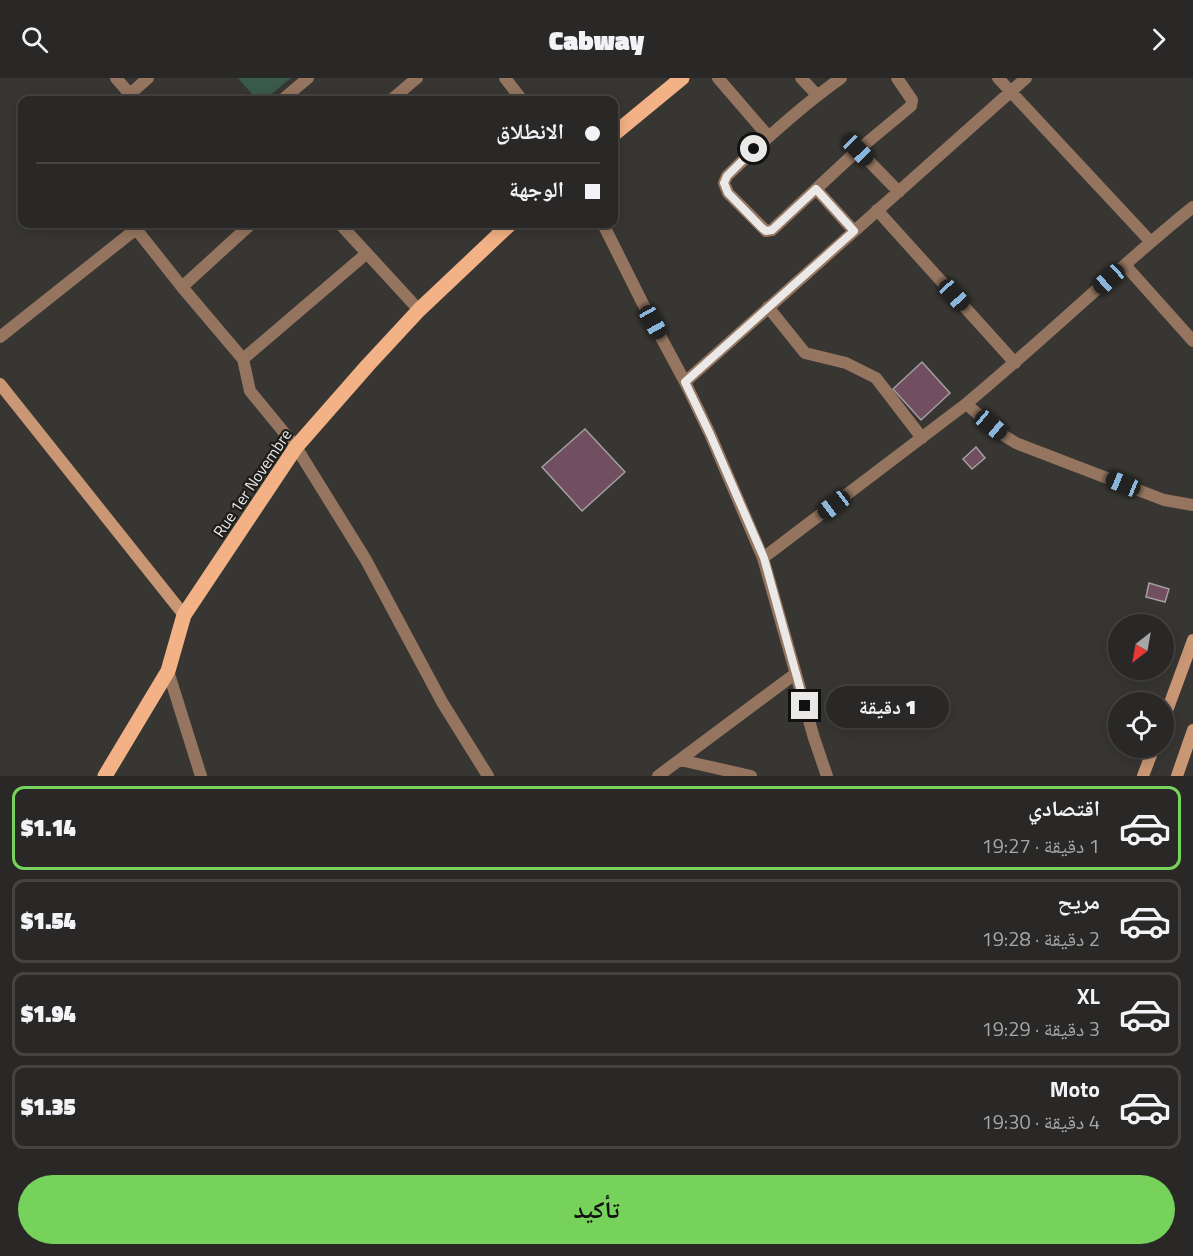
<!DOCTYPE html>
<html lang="ar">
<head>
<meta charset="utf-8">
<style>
	:root { --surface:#292826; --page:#31302e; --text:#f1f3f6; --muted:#a5a6a7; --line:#454443; --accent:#76d25a }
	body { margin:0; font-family:"Titillium Web","Noto Naskh Arabic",sans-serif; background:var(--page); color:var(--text); direction:rtl; height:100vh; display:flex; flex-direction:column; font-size:22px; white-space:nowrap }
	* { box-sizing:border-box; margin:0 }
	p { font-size:20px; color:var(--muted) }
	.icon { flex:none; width:33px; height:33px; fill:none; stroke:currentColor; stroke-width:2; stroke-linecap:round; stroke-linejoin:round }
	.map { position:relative; height:698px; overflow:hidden; direction:ltr }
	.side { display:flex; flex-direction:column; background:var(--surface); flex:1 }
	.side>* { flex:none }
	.top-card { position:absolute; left:18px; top:18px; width:600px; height:132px; border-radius:12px; box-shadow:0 3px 15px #0003,0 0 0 2px var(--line); direction:rtl; display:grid; align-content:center; height:132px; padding:0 18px; background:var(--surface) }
	.needle { width:39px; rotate:211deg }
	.controls { position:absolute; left:1108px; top:536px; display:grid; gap:12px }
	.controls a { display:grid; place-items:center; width:66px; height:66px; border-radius:50%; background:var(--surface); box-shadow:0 3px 15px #0003,0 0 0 2px var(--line); font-size:30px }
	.end { position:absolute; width:27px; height:27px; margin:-14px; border:8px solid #eae9e7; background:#111; box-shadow:0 0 0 3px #111 }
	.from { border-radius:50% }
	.bubble { position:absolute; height:42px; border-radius:21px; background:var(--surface); box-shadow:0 3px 15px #0003,0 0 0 2px var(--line); font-size:20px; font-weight:800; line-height:42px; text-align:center; direction:rtl }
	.car { position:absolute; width:18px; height:36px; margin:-18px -9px; border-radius:8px; box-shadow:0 0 4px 2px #0007; background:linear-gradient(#222 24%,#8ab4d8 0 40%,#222 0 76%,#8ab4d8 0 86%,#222 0) }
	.top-card b { display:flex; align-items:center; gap:21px; height:57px; font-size:22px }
	.top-card b+b { border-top:2px solid var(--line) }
	.top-card i { width:15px; height:15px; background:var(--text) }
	ul { padding:10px 0 0; list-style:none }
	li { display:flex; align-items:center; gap:18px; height:84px; margin:0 12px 9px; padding:0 6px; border:3px solid var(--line); border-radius:12px }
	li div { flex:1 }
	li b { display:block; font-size:22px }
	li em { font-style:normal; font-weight:800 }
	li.active { border-color:var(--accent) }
	li>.icon { width:54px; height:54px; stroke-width:1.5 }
	.primary-button { display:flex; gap:12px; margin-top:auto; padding:12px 18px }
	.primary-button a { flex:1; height:69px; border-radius:36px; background:var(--accent); color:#111; font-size:24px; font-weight:800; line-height:69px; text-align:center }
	header { display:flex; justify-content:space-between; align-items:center; height:78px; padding:0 18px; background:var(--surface); font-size:27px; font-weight:800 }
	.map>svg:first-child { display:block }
	.green { fill:#3a5b4c }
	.building { fill:#714e60; stroke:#a39fa1; stroke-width:1.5 }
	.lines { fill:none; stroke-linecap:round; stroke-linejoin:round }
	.street { stroke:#95755f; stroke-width:12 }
	.secondary { stroke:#ca9775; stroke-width:12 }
	.primary { stroke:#f3b285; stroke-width:15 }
	.route { stroke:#eae9e7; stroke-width:8 }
	.labels { text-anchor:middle; stroke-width:4.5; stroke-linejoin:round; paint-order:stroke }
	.street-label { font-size:16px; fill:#eae9e7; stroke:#1e1d1c }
</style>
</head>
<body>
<header><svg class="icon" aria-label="forward" viewBox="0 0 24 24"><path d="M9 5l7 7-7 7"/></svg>Cabway<svg class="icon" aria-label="search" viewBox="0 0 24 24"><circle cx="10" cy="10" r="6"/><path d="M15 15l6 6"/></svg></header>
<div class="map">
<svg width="1193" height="698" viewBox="0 0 1193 698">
	<rect width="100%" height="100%" fill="#373632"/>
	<!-- green -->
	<path class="green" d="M238 0H291L264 22H257Z"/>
	<!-- building -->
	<path class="building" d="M922 284 950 315 921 342 893 311Z
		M585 351 625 394 582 433 542 389Z
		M976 369 985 380 972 391 963 381Z
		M1149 505 1169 511 1165 524 1146 519Z"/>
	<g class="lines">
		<!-- street -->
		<path class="street" d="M116 0 135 22
			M505 0 522 22
			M718 0 768 58
			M801 0 817 17
			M841 0C800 29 763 63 727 98L724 105 728 115 766 153 772 152 816 111 854 153
			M897 0 912 22 911 28 858 72 899 114
			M998 0 1150 163
			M130 16 148 0
			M282 22 308 0
			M391 22 417 0
			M816 111 858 72
			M877 132 1015 285
			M143 146 136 151 182 209
			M251 146 182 209 243 281 366 176
			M340 146 419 232
			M603 146 642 224 685 304 710 356 763 480 814 660 827 698
			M1125 187 1193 263
			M768 229 805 275 846 285 876 300 922 360
			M0 259 136 151
			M243 281 250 313 296 369 366 482 442 624 488 698
			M685 304 1026 0
			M966 326C1043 262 1115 192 1193 129
			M763 480 966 326 1003 357 1016 365 1164 422 1193 427
			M168 593 201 698
			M680 682 751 698
			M658 698 795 596"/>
		<!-- secondary -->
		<path class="secondary" d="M0 306 184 537
			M1164 641 1193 562
			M1143 698 1154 669
			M1177 698 1193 652"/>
		<!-- primary -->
		<path class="primary" d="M614 56 682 0
			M105 698 168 593 184 537 296 369 368 287 419 232 510 146"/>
	</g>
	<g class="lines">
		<!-- route -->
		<path class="route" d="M754 71 727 98 724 105 728 115 762 150 766 153 772 152 816 111 854 153 685 304 710 356 764 480 805 628"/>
	</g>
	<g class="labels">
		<!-- street labels -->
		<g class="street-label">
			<text transform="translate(252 405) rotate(-56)" y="6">Rue 1er Novembre</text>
		</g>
	</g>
</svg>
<div class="controls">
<a><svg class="needle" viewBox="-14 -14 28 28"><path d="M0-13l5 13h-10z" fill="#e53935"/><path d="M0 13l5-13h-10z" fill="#a5a6a7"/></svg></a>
<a><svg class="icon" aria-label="locate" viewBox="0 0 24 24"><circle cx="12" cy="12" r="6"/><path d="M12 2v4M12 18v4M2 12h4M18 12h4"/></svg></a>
</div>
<i class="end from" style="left:754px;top:71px"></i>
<i class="end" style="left:805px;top:628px"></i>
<div class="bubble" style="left:826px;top:608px;width:123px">1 دقيقة</div>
<i class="car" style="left:858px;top:72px;rotate:136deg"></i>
<i class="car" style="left:1109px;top:201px;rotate:228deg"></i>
<i class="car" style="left:954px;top:217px;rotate:138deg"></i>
<i class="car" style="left:653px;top:244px;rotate:151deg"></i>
<i class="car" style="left:991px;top:347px;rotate:130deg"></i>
<i class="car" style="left:1123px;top:406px;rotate:292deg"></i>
<i class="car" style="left:834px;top:427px;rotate:233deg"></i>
<div class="top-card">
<b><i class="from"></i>الانطلاق</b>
<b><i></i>الوجهة</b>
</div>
</div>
<section class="side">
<ul>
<li class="active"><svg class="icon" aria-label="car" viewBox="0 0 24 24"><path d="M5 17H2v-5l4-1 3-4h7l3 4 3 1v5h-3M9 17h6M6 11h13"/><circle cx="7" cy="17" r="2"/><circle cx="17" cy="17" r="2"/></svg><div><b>اقتصادي</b><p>1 دقيقة · 19:27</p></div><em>$1.14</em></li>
<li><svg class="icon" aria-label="car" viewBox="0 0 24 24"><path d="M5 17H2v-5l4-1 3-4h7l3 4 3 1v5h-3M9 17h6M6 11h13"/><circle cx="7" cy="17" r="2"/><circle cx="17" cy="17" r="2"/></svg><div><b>مريح</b><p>2 دقيقة · 19:28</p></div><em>$1.54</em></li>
<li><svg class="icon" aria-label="car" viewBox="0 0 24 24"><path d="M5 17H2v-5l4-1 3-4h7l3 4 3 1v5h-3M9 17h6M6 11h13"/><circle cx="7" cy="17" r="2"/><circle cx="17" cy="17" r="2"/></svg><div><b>XL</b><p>3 دقيقة · 19:29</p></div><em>$1.94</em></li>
<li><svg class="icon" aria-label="car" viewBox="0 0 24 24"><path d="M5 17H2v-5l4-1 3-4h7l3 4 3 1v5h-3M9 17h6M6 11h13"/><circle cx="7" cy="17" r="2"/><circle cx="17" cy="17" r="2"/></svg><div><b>Moto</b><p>4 دقيقة · 19:30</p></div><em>$1.35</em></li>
</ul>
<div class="primary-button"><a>تأكيد</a></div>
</section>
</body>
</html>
